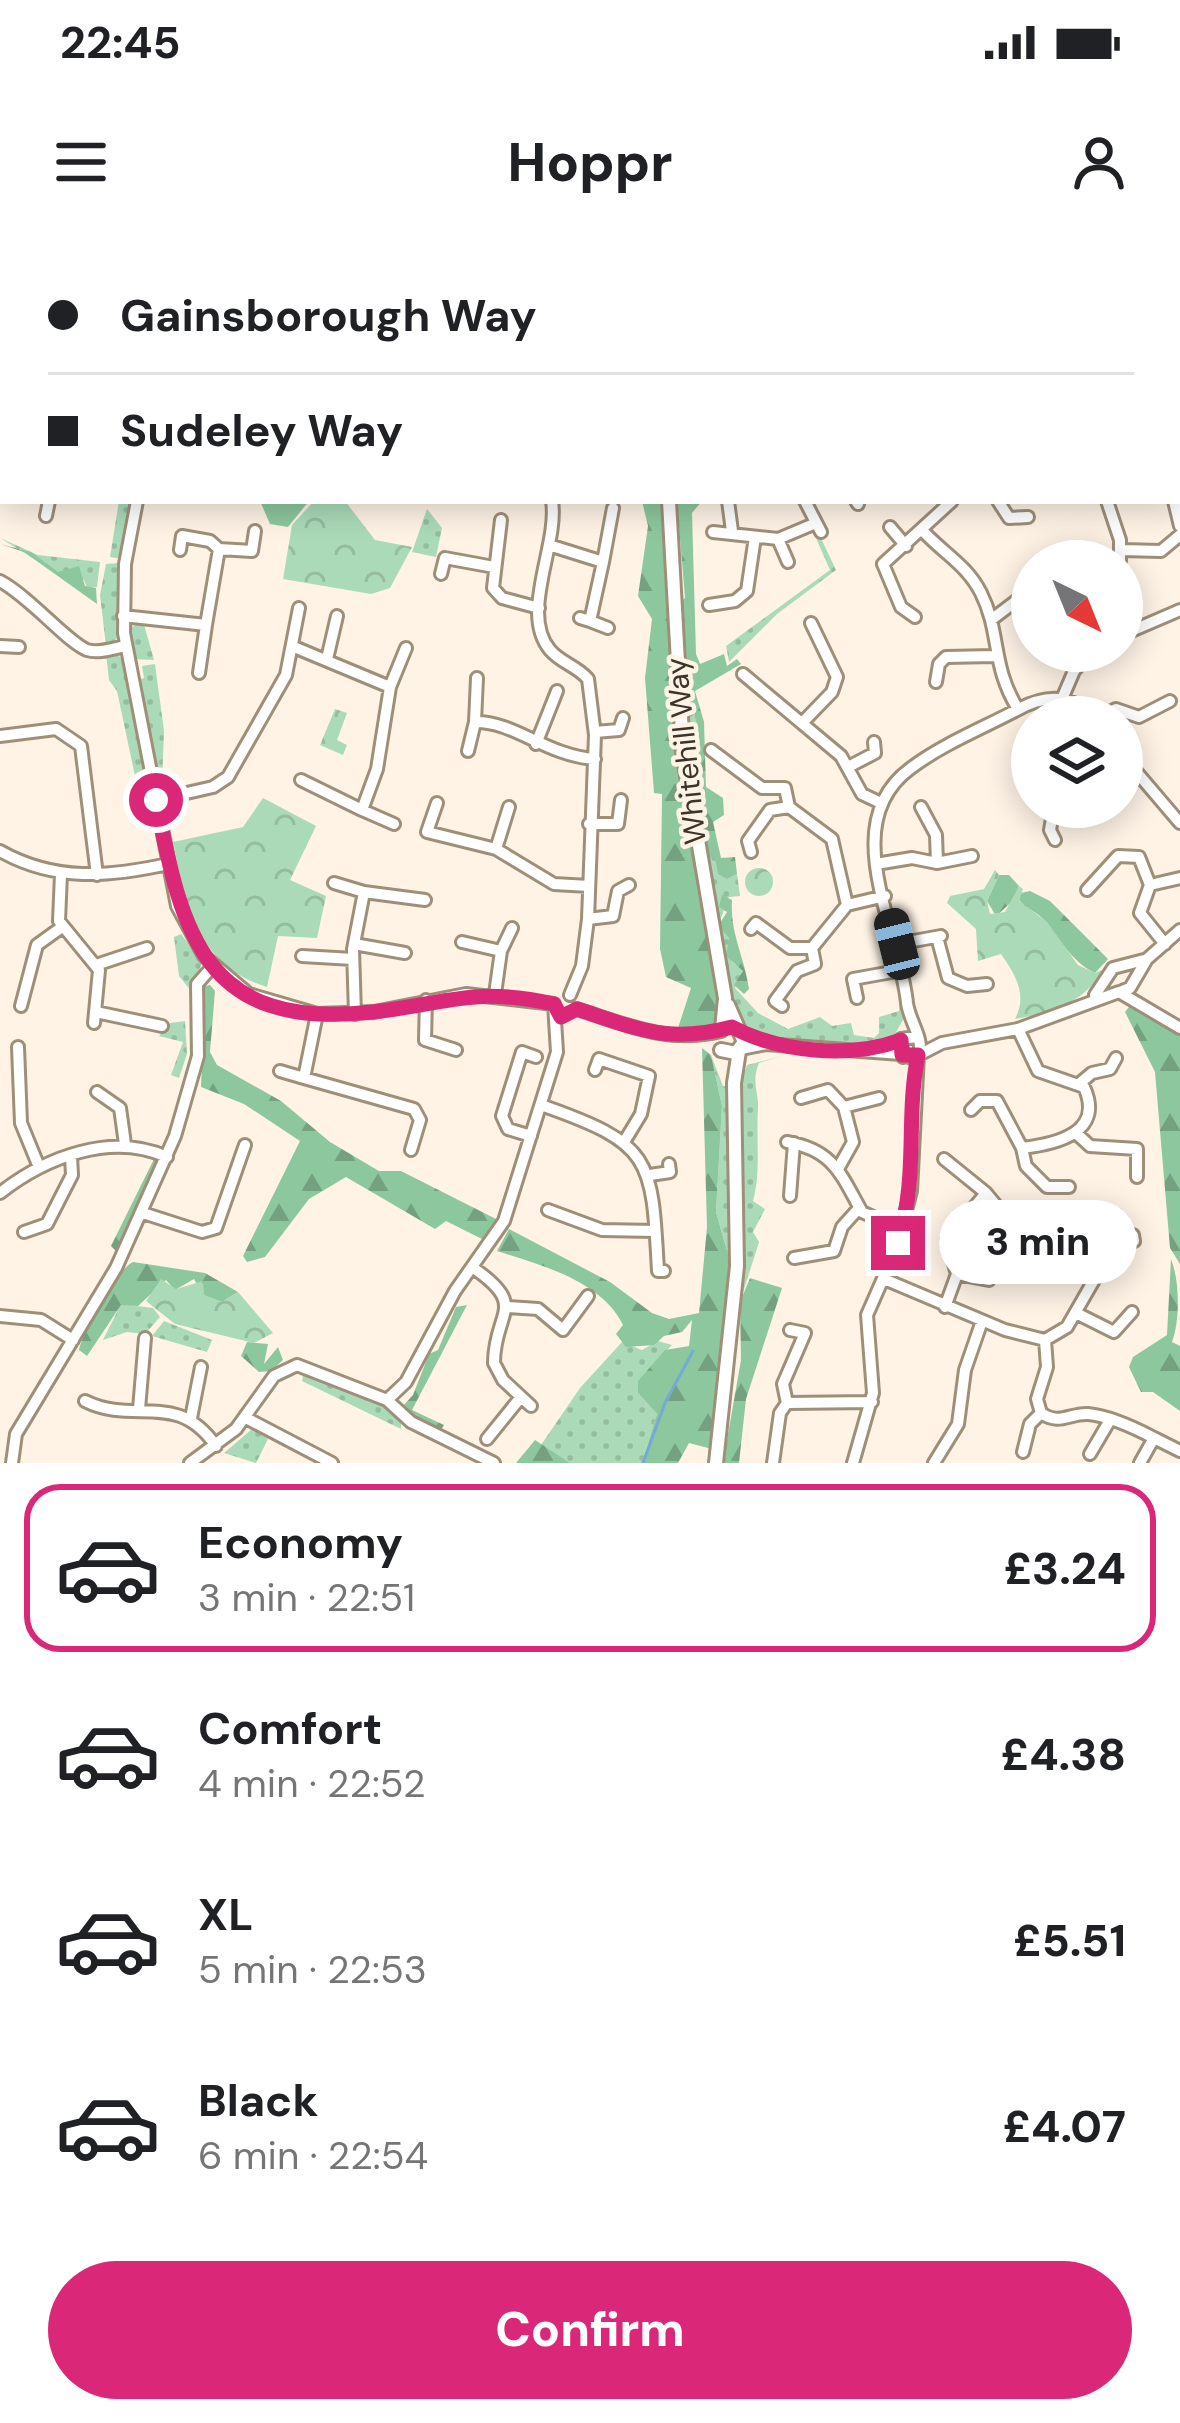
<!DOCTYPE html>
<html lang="en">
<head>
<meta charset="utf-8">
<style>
	:root { --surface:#fff; --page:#f2f2f2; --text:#202124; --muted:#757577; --line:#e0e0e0; --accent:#db2777 }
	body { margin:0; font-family:"DM Sans",sans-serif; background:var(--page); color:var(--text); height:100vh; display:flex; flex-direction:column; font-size:45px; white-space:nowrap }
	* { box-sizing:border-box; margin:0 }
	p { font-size:39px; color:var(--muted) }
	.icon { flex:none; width:66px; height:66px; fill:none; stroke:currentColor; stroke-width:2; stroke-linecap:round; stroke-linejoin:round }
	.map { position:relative; height:1223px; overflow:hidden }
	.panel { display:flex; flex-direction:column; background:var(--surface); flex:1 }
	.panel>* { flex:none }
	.top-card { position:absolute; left:0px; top:0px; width:1182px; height:264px; box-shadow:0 6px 30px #0003; display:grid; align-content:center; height:264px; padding:0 48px; background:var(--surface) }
	.needle { width:78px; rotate:137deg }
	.controls { position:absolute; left:1011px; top:300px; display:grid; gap:24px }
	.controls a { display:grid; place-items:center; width:132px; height:132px; border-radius:50%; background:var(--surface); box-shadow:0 6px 30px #0003; font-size:60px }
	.end { position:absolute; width:54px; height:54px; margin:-27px; border:15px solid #db2777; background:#fff; box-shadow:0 0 0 6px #fff }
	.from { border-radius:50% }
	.bubble { position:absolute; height:84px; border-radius:42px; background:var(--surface); box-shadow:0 6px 30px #0003; font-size:39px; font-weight:800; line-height:84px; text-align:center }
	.car { position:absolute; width:36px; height:72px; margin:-36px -18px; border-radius:15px; box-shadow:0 0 9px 3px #0007; background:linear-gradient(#222 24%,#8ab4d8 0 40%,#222 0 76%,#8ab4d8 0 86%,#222 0) }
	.top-card b { display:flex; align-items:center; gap:42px; height:114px; font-size:45px }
	.top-card b+b { border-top:3px solid var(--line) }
	.top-card i { width:30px; height:30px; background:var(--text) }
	ul { padding:21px 0 0; list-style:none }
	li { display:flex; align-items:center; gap:36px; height:168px; margin:0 24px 18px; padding:0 24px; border:6px solid transparent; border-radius:36px }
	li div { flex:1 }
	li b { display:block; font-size:45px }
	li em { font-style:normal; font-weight:800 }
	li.active { border-color:var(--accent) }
	li>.icon { width:108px; height:108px; stroke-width:1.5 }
	.primary-button { display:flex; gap:24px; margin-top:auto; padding:24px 48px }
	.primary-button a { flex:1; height:138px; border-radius:72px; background:var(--accent); color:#fff; font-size:48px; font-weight:800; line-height:138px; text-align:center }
	.status { display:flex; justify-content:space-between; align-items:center; height:84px; padding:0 60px; background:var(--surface); direction:ltr }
	.status svg { height:33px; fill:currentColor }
	header { display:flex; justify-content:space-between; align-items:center; height:156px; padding:0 48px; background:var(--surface); font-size:54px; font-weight:800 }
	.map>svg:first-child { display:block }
	.grass { fill:url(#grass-dots) }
	.forest { fill:url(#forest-firs) }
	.park { fill:url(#park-crowns) }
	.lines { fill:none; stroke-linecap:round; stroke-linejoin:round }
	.stream { stroke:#75aad5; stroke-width:3 }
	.minor-casing { stroke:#9e8f79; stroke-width:16 }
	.major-casing { stroke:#9e8f79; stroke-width:18 }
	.minor { stroke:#fff; stroke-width:10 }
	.major { stroke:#fff; stroke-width:12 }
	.route { stroke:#db2777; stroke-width:15 }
	.labels { text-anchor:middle; stroke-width:9; stroke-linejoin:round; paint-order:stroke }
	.street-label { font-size:30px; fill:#3b342b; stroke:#fef3e5 }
</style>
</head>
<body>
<div class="status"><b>22:45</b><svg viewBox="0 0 49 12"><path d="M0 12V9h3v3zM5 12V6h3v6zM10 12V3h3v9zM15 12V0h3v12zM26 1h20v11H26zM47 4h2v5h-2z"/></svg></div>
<header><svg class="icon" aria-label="menu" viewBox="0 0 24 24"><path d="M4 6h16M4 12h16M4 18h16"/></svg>Hoppr<svg class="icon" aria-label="person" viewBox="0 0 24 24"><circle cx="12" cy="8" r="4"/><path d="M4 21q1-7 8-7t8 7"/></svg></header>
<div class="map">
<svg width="1180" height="1223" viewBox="0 0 1180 1223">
	<defs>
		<pattern id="grass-dots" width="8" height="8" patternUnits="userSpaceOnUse" patternTransform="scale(3)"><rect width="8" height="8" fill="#abdab8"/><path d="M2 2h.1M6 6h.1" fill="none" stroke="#94bc9e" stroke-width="1.8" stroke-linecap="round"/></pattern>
		<pattern id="forest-firs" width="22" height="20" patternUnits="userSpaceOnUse" patternTransform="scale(3)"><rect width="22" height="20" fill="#8dc79e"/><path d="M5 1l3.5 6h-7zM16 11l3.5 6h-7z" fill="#74a281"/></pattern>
		<pattern id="park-crowns" width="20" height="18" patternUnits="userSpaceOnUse" patternTransform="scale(3)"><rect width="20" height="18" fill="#abdab8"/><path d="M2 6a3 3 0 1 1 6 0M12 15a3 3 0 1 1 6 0" fill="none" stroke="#94bc9e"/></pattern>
	</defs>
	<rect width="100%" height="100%" fill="#fef3e5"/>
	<!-- grass -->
	<path class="grass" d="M119 261H130L122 319 110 317Z
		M427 269 442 288 436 317 412 312Z
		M819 294 836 330 777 374 729 422 726 406 830 330 815 296Z
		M0 298 38 315 100 322 97 347 87 348 84 340 54 331Z
		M118 323 120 396 106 406 100 355 106 324Z
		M143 381 154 420 132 419 128 389Z
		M116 413 123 420 154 576 155 584 146 588 117 451 109 440 106 414Z
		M155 424 164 491 162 542 157 543 137 440 144 438 142 426Z
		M687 447 698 489 693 506 697 546 715 617 727 639 737 634 740 656 729 657 718 686 729 698 732 722 743 730 735 748 758 773 788 789 820 777 832 786 851 783 854 795 874 798 879 793V777L899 771 901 748 903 780 892 799C863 806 773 810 750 791 739 783 735 770 730 759L693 558 681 448Z
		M181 694 202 722 192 752 179 736 174 697Z
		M185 781 187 814 179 838 171 835 183 802 159 796 170 783Z
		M711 815 723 846 730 847 733 1032 716 972 722 866Z
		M782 816 759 823C751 842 759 852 758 868 756 898 761 932 753 961L765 969 753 992 759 1002 740 1062 739 847 747 825Z
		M121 1064 153 1068 160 1077 145 1094 127 1092 103 1100Z
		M164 1081 212 1100 207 1112 152 1096Z
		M658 1101 672 1105 648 1130 638 1153 657 1174 642 1223H570L541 1205 580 1148 622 1102 642 1110Z
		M304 1130 387 1167 401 1180V1189L302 1141Z
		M252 1189 268 1199 256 1223 224 1213Z"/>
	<!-- forest -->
	<path class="forest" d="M260 261H309L288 287 270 284Z
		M642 261H664C669 350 669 438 681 527 692 611 717 696 720 781L709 790 678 788 691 748 666 737 660 709 662 554 654 553 645 438 652 379 638 356 648 286Z
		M677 261H702L692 273 696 414 700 424 724 414 727 426 737 419 741 424 695 451 704 482 706 547 723 558 724 575 713 582 721 618 735 617 737 634 727 639 718 634 715 618 704 616 693 506 698 489 687 447 693 445 684 439 679 408 685 387 678 380 680 362 685 358Z
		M0 304 31 312 58 332 79 326 85 346 96 348 97 364 24 312Z
		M999 635H1009L1019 646 1015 659 996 676 987 661Z
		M1030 651 1050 661 1108 719 1095 733C1070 721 1058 695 1042 678 1034 670 1027 670 1019 660L1021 653Z
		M722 655 732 660C730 694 744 715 749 749L744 754 734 745 743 731 726 716 729 698 718 686 727 672 719 667Z
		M210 745 215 751 210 812 217 825 281 861 330 902 379 931H401L498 980 486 1001 446 981 435 989 346 937 309 959 265 1017 247 1022 243 1016 300 901 244 864 201 847 205 746Z
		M1132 763 1180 792V1024L1170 1008 1155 832 1125 772Z
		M702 808 711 815 722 866 716 972 733 1032 712 1209 689 1203 678 1223H642L657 1174 638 1153V1141L665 1110 689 1106 692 1080 682 1092 664 1096 654 1105 626 1107 616 1094 623 1085C601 1040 540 1025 497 1011L509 989 610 1042 652 1073 669 1079 699 1073 707 987Z
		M155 917 158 921 116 1011 111 1006Z
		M1171 1019C1180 1042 1180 1080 1172 1102L1180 1106V1171L1153 1152H1141L1129 1127 1133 1117 1167 1095Z
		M133 1022 205 1033 238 1052 222 1062 203 1055 194 1039 175 1050 166 1040 138 1066 121 1065 87 1116 79 1110C83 1091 116 1030 133 1022Z
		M750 1038 782 1048 746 1159 739 1223H723L741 1120 740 1062Z
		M467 1065 412 1170 444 1185 439 1193 402 1167 413 1155 429 1114 438 1110 456 1067Z
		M247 1102 268 1104 264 1124 278 1107 283 1120 271 1131 259 1132 241 1116Z
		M535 1200 570 1223H516Z"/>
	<!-- park -->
	<path class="park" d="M314 261H345L375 300 412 307 390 348 371 354 283 339 292 285Z
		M335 469 347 473 337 500 347 505 343 515 320 505Z
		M263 558 316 586 290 640 326 656 317 698 278 696 267 747C198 726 185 665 173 602L243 587Z
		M745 642a14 14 0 1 1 28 0a14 14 0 1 1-28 0Z
		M995 630 999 635 987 661 990 674 1005 672 1019 646 1023 649 1019 661 1047 682 1078 725 1095 733 1102 730C1086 763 1049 773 1015 779 1028 755 1015 734 1001 714L978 721 976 689 947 663 950 656 984 649Z
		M161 1039 176 1049 203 1041 204 1055 222 1062 238 1052 273 1093 254 1103 175 1084 146 1061Z"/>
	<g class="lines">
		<!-- stream -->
		<path class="stream" d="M643 1223 665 1163 693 1111"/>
		<!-- minor casing -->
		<g class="minor-casing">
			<path id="minor" d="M55 0 58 3
				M276 0 284 3
				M1133 0 1135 3
				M136 3 137 0
				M254 3 255 0
				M336 3 337 0
				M710 3 720 0
				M904 3V0
				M0 50 3 53
				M0 77 3 75
				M0 167 3 168
				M137 261 125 324 124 393 177 666 204 716 249 754 317 774 374 772 466 754 554 764
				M552 261C559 305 519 373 550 410 561 423 577 426 588 439L595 495 588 679 582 726 570 755
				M728 261 732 291
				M805 261 821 292
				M856 261 858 264
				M998 261 1009 278 1028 277
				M1107 261 1120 300V321
				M1174 261 1180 286
				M46 276 49 261
				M501 280 493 348 502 358 539 368
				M890 287 906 306
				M923 291C943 313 967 325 981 353 1001 393 991 426 1018 469
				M713 292 778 299 816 283
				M778 299 788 322
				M552 306 603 322 613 268
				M219 309 252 311 255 291
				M1121 310 1161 311 1180 295
				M441 334 445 318 494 327
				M0 341C30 357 68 403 87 410 99 414 114 408 126 406
				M1122 358 1135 388
				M709 365 735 361 747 351 755 297
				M123 376 206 385 219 309 210 301 182 296 180 310
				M915 377 901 367 883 324 952 261
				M580 378 590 381 603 322
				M991 380 1032 349
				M590 381 608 388
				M1122 395 1180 370
				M0 406 19 407
				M294 407 390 447 377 529 362 570 301 540
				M327 419 337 376
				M199 433 206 385
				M743 434 841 516 862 554 881 563
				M477 438 475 482C514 481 547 516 595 519
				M936 442 939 424 946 417 994 416
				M390 447 406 408
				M1062 459 1074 431 1092 411
				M1100 477 1116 469 1139 477 1170 461
				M803 482 832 452 837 437 811 383
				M595 492 619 490 623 478
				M0 496 56 489 81 506 97 635
				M536 504 557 451
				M711 510 762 548H785L789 567
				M468 511 475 482
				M1122 515 1180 583
				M850 526 875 513 874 502
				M1032 535V498
				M1122 549 1138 536
				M156 560 213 547 228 537 286 435 299 368
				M437 563 427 592 496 609
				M509 567 496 609 554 644 589 646
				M789 567 832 599 847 665 885 656
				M1054 567 1050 590 1055 600
				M362 570 394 584
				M589 584H618L621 560
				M0 611C55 642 109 637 168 624
				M751 612 748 601 770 570 789 567
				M937 623 972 616
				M876 624 912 618 937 623 936 595 921 567
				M61 634 59 681 99 730 94 783
				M334 643 364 652 353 709 355 774
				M1150 645 1180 638
				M1087 650 1118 616 1139 617 1150 645 1140 673 1165 704
				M364 652 425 660
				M588 679 613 676 618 651 629 645
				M751 689 756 683 790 708H812
				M937 697 948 738 967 746 987 744
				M462 702 501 711
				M354 704 405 713
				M897 704 941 696
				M812 708 847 665
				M302 716 353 719
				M96 725 147 708
				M1120 752 1130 748 1147 719 1180 690
				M495 754 501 711 512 688
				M1095 755 1113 728 1144 720
				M857 758 853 739 903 730
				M426 760 425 800 456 810
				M21 766 37 705 62 687
				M782 766 775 761 797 731 815 724 812 708
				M577 769C627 785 668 804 721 791
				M96 772 162 786
				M317 774 304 838 414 869 420 880 411 910
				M18 807 21 883 39 927
				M741 809 766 804 901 814
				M919 814C924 799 909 780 907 763 900 689 835 583 911 528 943 504 983 488 1017 470 1044 455 1070 453 1092 477
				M902 815 913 818 942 803 1018 789 1119 752 1180 788
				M903 817 901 799 917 797
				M595 830 599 819 649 836 641 874 624 902
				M280 831 304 838
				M1080 843 1092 833 1110 829 1116 818
				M97 852 120 868 125 904
				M801 858 828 850 844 867 853 902 839 927
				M541 865C652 904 652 917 658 1031H664
				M844 867 879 858
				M971 870 980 861H997L1022 908C1056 904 1105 893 1084 847L1038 831 1018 789
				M1077 894 1090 906 1137 909V937
				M531 896 508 889 502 876 522 812 536 817
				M787 902C834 910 841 935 862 972L902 990
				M1022 908 1026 926 1047 947H1069
				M944 919 986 953 947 1000 957 1034 945 1067
				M650 935 670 932 669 924
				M0 953C46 917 111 892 167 917
				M986 953 1005 976
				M790 956 794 903
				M548 970 602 990 655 991
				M143 973 202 992 216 988 245 905
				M24 992 47 984 72 935 71 916
				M794 1018 834 1011 842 987 859 968
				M1090 1023 1134 1001 1133 995
				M472 1027C530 1067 494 1071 494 1123L503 1140 531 1166
				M1051 1028 1077 1007
				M957 1034 989 1040
				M884 1039 1005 1090 1045 1100 1067 1087 1094 1040 1090 1023 1071 1000
				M508 1067 538 1069 563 1090 588 1056
				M1076 1073 1114 1092 1132 1072
				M0 1076 41 1080 73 1100
				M790 1090 805 1093 783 1144 787 1163 872 1162
				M387 1160 406 1142 455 1051 504 981 557 812 554 764
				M85 1161C135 1186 176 1149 216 1206
				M139 1169 145 1098
				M1041 1173C1060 1186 1069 1173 1088 1174 1110 1176 1135 1188 1154 1198L1140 1223
				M191 1178 201 1127
				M246 1178 332 1223
				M1154 1198 1180 1211
				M487 1199 521 1157
				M1023 1212 1030 1184 1041 1173 1037 1159 1047 1127 1045 1100
				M1090 1214 1110 1180
				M12 1223 16 1194 116 1028 175 896 198 816 197 744 213 726
				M190 1223 236 1189 274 1136 297 1125 387 1160 411 1182 494 1223
				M773 1223 780 1173 787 1163
				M853 1223 873 1153 867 1075 896 1009 911 951 918 815
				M934 1223 958 1184 965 1130 982 1081"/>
		</g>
		<!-- major casing -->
		<g class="major-casing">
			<path id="major" d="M596 0V3
				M615 0 617 3
				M669 261 683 512 725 758 722 789
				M721 810 736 813 744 802 728 765
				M716 1223 737 1026 734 843 739 811"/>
		</g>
		<!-- minor -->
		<use href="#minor" class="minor"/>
		<!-- major -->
		<use href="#major" class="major"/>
	</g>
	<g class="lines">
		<!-- route -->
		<path class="route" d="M156 560C182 694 204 791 372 772 447 764 472 746 554 764L561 777 577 769C639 789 667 804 732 787 779 812 849 819 901 800L902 815H918C905 880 919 934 898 1003"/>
	</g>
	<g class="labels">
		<!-- street labels -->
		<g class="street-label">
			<text transform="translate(686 511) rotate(-96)" y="10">Whitehill Way</text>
		</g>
	</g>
</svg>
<div class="controls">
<a><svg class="needle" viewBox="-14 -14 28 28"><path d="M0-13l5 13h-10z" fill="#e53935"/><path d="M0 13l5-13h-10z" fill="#757577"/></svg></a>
<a><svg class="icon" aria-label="layers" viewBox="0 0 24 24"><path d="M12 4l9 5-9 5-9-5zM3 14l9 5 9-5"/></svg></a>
</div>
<i class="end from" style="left:156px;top:560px"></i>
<i class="end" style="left:898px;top:1003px"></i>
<div class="bubble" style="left:939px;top:960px;width:198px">3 min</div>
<i class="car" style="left:897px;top:704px;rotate:346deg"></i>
<div class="top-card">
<b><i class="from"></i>Gainsborough Way</b>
<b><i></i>Sudeley Way</b>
</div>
</div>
<section class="panel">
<ul>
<li class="active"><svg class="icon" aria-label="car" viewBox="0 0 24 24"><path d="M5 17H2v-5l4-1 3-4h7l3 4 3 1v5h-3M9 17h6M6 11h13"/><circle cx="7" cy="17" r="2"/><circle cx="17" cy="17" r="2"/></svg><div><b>Economy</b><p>3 min · 22:51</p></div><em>£3.24</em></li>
<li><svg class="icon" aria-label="car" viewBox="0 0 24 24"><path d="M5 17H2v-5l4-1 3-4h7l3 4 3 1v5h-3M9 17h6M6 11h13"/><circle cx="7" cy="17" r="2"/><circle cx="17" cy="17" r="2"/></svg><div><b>Comfort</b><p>4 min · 22:52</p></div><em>£4.38</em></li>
<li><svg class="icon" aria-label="car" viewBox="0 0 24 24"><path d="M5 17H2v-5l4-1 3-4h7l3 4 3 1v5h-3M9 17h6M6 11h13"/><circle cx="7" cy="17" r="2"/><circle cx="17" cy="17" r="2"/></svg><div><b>XL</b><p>5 min · 22:53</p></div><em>£5.51</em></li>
<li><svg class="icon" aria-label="car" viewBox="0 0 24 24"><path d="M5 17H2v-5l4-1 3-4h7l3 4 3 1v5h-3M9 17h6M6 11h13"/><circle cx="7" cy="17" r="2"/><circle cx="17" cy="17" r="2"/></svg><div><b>Black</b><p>6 min · 22:54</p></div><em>£4.07</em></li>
</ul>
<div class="primary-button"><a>Confirm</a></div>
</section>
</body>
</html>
